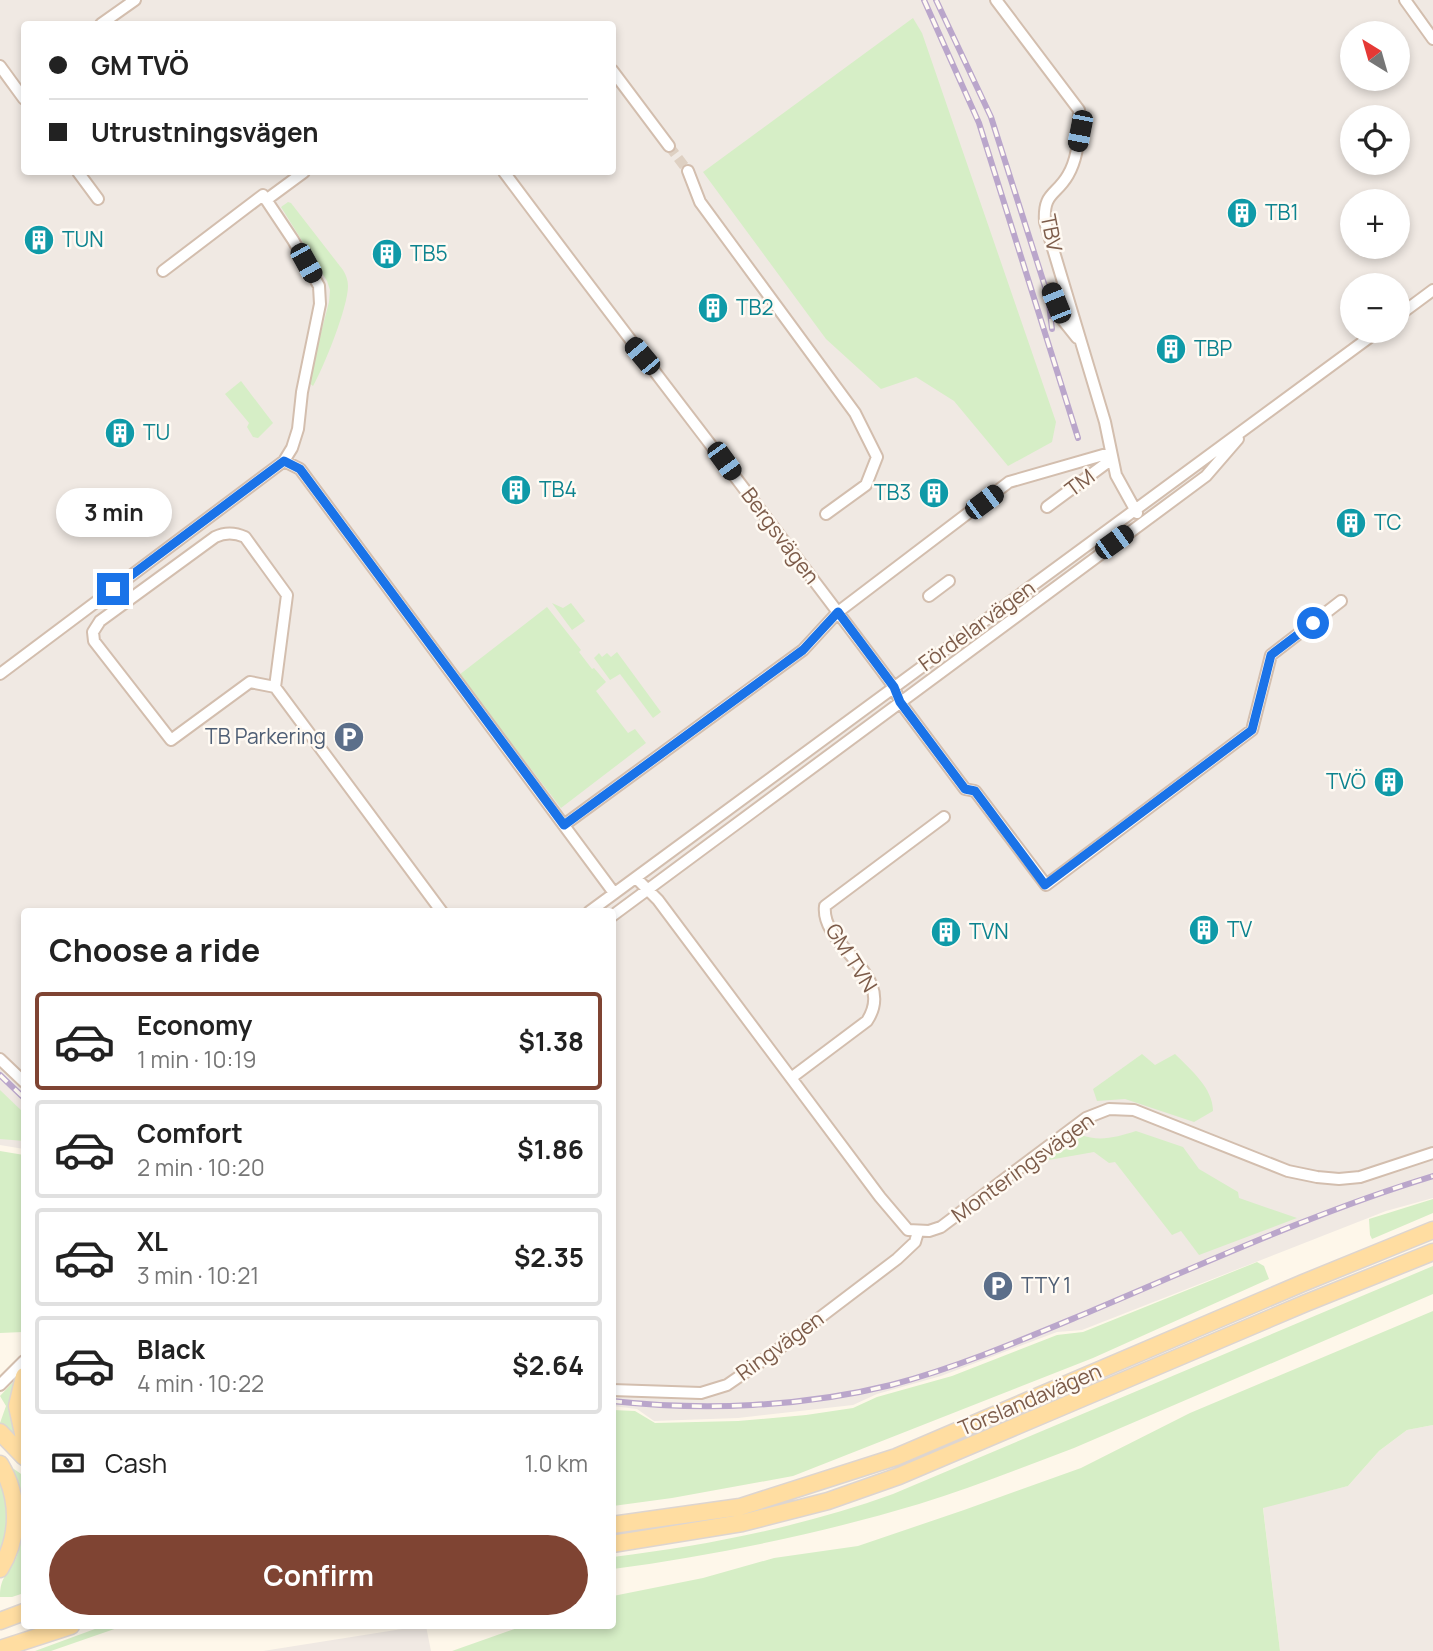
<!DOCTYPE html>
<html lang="en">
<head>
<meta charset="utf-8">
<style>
	:root { --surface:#fff; --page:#f6f6f6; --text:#222; --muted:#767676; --line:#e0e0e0; --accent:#7f4433 }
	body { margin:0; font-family:Manrope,sans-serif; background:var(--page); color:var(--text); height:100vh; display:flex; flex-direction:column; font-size:26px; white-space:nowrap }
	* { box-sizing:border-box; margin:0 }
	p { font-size:23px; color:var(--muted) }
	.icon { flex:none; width:38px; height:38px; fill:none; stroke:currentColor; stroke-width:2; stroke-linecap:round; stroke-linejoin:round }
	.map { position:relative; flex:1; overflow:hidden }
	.panel { position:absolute; left:21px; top:908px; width:595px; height:721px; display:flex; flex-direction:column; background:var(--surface); border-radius:7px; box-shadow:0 4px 10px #0003 }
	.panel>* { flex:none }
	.top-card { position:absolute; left:21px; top:21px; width:595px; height:154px; border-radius:7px; box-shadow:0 4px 10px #0003; display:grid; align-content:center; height:154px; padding:0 28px; background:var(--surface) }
	.needle { width:46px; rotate:323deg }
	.buttons { position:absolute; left:1340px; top:21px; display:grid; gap:14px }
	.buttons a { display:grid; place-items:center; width:70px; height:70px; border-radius:50%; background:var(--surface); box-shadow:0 4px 10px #0003; font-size:35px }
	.end { position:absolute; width:32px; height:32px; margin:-16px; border:9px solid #1a73e8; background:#fff; box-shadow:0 0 0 4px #fff }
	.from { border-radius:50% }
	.bubble { position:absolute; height:49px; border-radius:24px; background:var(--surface); box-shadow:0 4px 10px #0003; font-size:23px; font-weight:700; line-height:49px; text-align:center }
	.car { position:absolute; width:21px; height:42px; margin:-21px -10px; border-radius:9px; box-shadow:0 0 5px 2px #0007; background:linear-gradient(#222 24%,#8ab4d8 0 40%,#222 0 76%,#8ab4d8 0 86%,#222 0) }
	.top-card b { display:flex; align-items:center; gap:24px; height:66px; font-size:26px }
	.top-card b+b { border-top:2px solid var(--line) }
	.top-card i { width:18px; height:18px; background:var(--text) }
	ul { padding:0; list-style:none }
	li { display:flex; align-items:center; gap:21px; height:98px; margin:0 14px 10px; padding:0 14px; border:4px solid var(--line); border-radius:7px }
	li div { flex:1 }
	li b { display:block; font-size:26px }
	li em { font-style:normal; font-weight:700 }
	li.current { border-color:var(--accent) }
	li>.icon { width:63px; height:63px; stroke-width:1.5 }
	h2 { padding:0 28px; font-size:32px; line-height:84px }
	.pay { display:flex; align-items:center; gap:18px; height:77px; padding:0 28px; font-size:26px }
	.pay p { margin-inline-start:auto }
	.cta { display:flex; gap:14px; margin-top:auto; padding:14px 28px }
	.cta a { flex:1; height:80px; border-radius:42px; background:var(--accent); color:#fff; font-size:28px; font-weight:700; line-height:80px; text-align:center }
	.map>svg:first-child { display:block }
	.industrial { fill:#f0e9e3; fill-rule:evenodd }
	.green { fill:#d6eec6 }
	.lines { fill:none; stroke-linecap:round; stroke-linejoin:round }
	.street-tunnel { stroke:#ded0c2; stroke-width:10; stroke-dasharray:10 5; stroke-linecap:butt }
	.street-casing { stroke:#d3beae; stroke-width:14 }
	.primary-casing { stroke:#ddd5d0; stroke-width:19 }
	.street { stroke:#fff; stroke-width:10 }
	.primary { stroke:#ffdda1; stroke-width:16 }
	.rail-casing { stroke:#baa6cb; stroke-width:6 }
	.rail { stroke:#fffaf3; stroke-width:3.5; stroke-dasharray:10; stroke-linecap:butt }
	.route { stroke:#1a73e8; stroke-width:9 }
	.labels { text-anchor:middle; stroke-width:5; stroke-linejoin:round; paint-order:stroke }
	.culture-label { font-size:21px; fill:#0d838f; stroke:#fffaf3; text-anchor:start }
	.street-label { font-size:21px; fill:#7d5c4a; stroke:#fffaf3 }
	.service-label { font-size:21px; fill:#4e5e75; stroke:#fffaf3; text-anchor:end }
</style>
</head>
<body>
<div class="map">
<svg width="1433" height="1651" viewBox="0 0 1433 1651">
	<rect width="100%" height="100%" fill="#fef7ea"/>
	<!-- industrial -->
	<path class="industrial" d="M0 0H1433V1198L1386 1211 1082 1330 1057 1332 941 1376 877 1394 853 1405 738 1418 654 1421 637 1409 613 1406 612 912H24V1149L0 1145ZM24 24H612V172H24ZM1353 33H1398V79H1353ZM1353 117H1398V163H1353ZM1353 201H1398V247H1353ZM1353 285H1398V331H1353Z
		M1433 1425V1651H1280L1263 1507 1348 1486 1379 1451 1407 1430Z
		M421 1626H426L431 1651H263Z"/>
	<!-- green -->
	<path class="green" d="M913 18 922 33 1056 422 1052 442 1008 466 954 401 916 377 881 389 826 339 703 172Z
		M288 202 291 203 343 270C346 275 348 280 348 286 348 307 324 367 313 386L308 382 329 302 330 290 327 281 281 207Z
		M241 381 273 423 258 438 253 437 247 427 249 423 225 394Z
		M552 603 563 608 571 603 585 621 572 630Z
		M547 607 581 650 579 652 592 669 594 668 606 682 596 691 628 733 635 729 646 743 561 808 459 675Z
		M617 652 661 712 653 718 620 674 610 680 594 658 599 653 602 657 607 653 611 657Z
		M1142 1054 1155 1065 1175 1054C1191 1070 1213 1088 1213 1111L1194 1122 1125 1099 1097 1101 1093 1089Z
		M0 1090 24 1113V1141L0 1139Z
		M1136 1131 1183 1147 1199 1169 1238 1192 1239 1198 1297 1218 1199 1255 1181 1231 1172 1235 1115 1162 1109 1163 1094 1152 1043 1161 1081 1135C1100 1142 1117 1137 1136 1131Z
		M0 1151 24 1155 23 1332 0 1333Z
		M1433 1199V1213L1372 1239 1370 1235 1369 1219Z
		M1257 1262 1264 1266 1269 1279 1093 1358 793 1476 672 1498 613 1506V1410L635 1411 655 1423 738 1421 806 1415 853 1408 877 1397 952 1376 1057 1335 1083 1332Z
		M1433 1266V1294L1074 1448C1023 1467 971 1488 919 1504 819 1534 716 1555 613 1569V1557C709 1545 801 1527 893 1494Z
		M1433 1311V1425L1407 1430 1379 1451 1348 1486 1263 1508 1280 1651H452L523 1626H612L613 1596 703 1578 774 1558 858 1546 964 1510 1081 1468 1190 1413Z
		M14 1381 18 1437 16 1440 0 1423 6 1406 0 1396Z
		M11 1467 24 1476V1593L12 1597H0C0 1576 8 1575 16 1558 28 1528 22 1496 11 1467Z
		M0 1483C11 1516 12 1525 0 1559Z
		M103 1626H123L51 1651H35Z"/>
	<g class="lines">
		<!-- street-tunnel -->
		<path class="street-tunnel" d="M669 146 688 171"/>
		<!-- street casing -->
		<g class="street-casing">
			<path id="street" d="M996 0 1079 110C1080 131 1079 156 1068 175 1056 196 1043 192 1045 222L1105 422 1116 475 1137 513
				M1405 0 1433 39
				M101 24 135 0
				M0 66 24 99
				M612 70 669 146
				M688 171 700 202 855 413 877 457 866 485 826 514
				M78 172 98 199
				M504 172C632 344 765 514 894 687L900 702 965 789 975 791 1046 885 1252 730 1271 655 1341 601
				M266 200 304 172
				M1050 289 1061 318 1077 338
				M1398 316 1433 290
				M284 461 300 469 614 893
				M1047 507 1112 459
				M929 596 949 581
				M0 674 284 461 292 448 298 429 302 392 320 304 319 286 293 240 263 195 163 271
				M275 687 287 595 245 537C234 532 225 532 215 537L100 621 93 632 94 641 171 740 250 682 275 687 442 912
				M564 825 803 650 838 612 1009 482 1110 453
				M636 878 658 900 880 1197 908 1230 929 1231 941 1227 1086 1118 1109 1109 1134 1110 1288 1171 1317 1177 1339 1179 1360 1177 1433 1153
				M589 912 1378 331
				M612 916 1206 476 1238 439
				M0 1059 24 1082
				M791 1078 867 1021C898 974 820 947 825 906L944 817
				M0 1385 24 1361
				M612 1390 701 1393 727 1385 772 1354 897 1259 915 1242 918 1232"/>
		</g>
		<!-- primary casing -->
		<g class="primary-casing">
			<path id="primary" d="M24 1376 17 1406 24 1438
				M0 1432 24 1457
				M0 1464C20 1497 20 1537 0 1569
				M612 1525 740 1507 896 1457 1303 1283 1433 1230
				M612 1544 742 1523 828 1501 899 1476 1306 1303 1433 1252
				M0 1621 24 1612
				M0 1649 71 1626"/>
		</g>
		<!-- street -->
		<use href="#street" class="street"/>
		<!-- primary -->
		<use href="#primary" class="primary"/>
		<!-- rail casing -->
		<g class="rail-casing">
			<path id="rail" d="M924 0 979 123 1078 438
				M936 0 991 117 1048 296 1052 329
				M0 1075 24 1098
				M612 1401C704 1411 802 1407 891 1385 959 1367 1024 1339 1089 1312 1203 1264 1315 1212 1433 1176"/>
		</g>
		<!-- rail -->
		<use href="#rail" class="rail"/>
	</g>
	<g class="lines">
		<!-- route -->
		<path class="route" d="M113 589 284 461 300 469 564 825 803 650 838 612 894 687 900 702 965 789 975 791 1045 885 1252 730 1271 655 1313 623"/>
	</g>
	<!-- icons -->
	<defs>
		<g id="building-disc" transform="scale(1.575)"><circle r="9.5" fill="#0f9aa8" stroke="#fffaf3"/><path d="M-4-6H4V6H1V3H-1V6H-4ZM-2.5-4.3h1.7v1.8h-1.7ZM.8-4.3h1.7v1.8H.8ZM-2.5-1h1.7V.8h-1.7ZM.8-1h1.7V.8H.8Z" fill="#fff"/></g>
		<g id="parking-disc" transform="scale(1.575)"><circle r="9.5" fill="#5c6f8a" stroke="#fffaf3"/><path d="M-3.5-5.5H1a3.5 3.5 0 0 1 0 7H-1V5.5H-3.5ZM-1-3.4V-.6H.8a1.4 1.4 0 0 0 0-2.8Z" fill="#fff"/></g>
	</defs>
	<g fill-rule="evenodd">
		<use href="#building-disc" x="1242" y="213"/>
		<use href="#building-disc" x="39" y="240"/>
		<use href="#building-disc" x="387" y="254"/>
		<use href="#building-disc" x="713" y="308"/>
		<use href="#building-disc" x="1171" y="349"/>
		<use href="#building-disc" x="120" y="433"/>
		<use href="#building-disc" x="516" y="490"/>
		<use href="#building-disc" x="934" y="493"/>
		<use href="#building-disc" x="1351" y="523"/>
		<use href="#parking-disc" x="349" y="737"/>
		<use href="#building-disc" x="1389" y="782"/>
		<use href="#building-disc" x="1204" y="930"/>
		<use href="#building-disc" x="946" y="932"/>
		<use href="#parking-disc" x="998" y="1286"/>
	</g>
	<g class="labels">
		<!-- culture labels -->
		<g class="culture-label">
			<text x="1265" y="220">TB1</text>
			<text x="62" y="247">TUN</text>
			<text x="410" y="261">TB5</text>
			<text x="736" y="315">TB2</text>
			<text x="1194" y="356">TBP</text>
			<text x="143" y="440">TU</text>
			<text x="539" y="497">TB4</text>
			<text x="911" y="500" text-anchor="end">TB3</text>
			<text x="1374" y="530">TC</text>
			<text x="1366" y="789" text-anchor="end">TVÖ</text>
			<text x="1227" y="937">TV</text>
			<text x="969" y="939">TVN</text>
		</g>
		<!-- street labels -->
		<g class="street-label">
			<text transform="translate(1051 233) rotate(79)" y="7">TBV</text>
			<text transform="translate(1080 483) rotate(-37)" y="7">TM</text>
			<text transform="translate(780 536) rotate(53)" y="7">Bergsvägen</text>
			<text transform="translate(977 626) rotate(-36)" y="7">Fördelarvägen</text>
			<text transform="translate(851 958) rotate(58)" y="7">GM TVN</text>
			<text transform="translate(1023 1168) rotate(-36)" y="7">Monteringsvägen</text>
			<text transform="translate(780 1346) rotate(-36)" y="7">Ringvägen</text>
			<text transform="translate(1030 1400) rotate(-23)" y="7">Torslandavägen</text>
		</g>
		<!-- service labels -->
		<g class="service-label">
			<text x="326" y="744">TB Parkering</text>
			<text x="1021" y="1293" text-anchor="start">TTY 1</text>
		</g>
	</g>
</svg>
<div class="buttons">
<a><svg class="needle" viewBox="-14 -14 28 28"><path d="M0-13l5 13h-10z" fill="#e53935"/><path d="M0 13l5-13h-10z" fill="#767676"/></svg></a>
<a><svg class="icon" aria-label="locate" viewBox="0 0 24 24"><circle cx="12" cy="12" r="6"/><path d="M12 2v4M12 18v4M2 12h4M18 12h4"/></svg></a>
<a>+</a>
<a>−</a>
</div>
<i class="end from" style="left:1313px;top:623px"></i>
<i class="end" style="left:113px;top:589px"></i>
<div class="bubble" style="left:56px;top:488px;width:116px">3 min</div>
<i class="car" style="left:1080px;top:131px;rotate:191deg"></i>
<i class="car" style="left:306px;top:263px;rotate:151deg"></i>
<i class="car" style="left:1056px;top:303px;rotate:338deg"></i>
<i class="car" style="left:642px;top:356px;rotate:320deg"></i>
<i class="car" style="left:724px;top:461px;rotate:144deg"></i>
<i class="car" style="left:984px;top:502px;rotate:53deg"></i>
<i class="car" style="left:1114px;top:542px;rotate:54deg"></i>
<div class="top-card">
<b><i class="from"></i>GM TVÖ</b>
<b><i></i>Utrustningsvägen</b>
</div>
<section class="panel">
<h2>Choose a ride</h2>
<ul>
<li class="current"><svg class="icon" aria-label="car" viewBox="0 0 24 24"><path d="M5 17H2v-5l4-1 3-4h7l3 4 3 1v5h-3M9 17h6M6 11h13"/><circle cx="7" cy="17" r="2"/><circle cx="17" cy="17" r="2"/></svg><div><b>Economy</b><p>1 min · 10:19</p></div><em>$1.38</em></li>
<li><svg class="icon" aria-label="car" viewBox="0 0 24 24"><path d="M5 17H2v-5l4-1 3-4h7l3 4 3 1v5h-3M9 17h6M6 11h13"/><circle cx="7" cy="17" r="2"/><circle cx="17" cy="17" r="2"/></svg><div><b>Comfort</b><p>2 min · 10:20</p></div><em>$1.86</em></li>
<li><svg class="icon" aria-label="car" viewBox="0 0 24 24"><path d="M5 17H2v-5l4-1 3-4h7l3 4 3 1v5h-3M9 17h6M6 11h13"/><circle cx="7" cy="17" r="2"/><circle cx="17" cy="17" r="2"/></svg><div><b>XL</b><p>3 min · 10:21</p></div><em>$2.35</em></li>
<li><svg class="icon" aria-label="car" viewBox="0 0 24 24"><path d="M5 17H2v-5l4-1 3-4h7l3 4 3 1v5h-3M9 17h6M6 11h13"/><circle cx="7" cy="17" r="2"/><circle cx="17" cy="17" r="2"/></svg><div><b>Black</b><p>4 min · 10:22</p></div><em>$2.64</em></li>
</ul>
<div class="pay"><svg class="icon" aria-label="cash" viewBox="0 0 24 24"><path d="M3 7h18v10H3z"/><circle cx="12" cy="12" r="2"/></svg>Cash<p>1.0 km</p></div>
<div class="cta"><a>Confirm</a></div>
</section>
</div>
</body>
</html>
